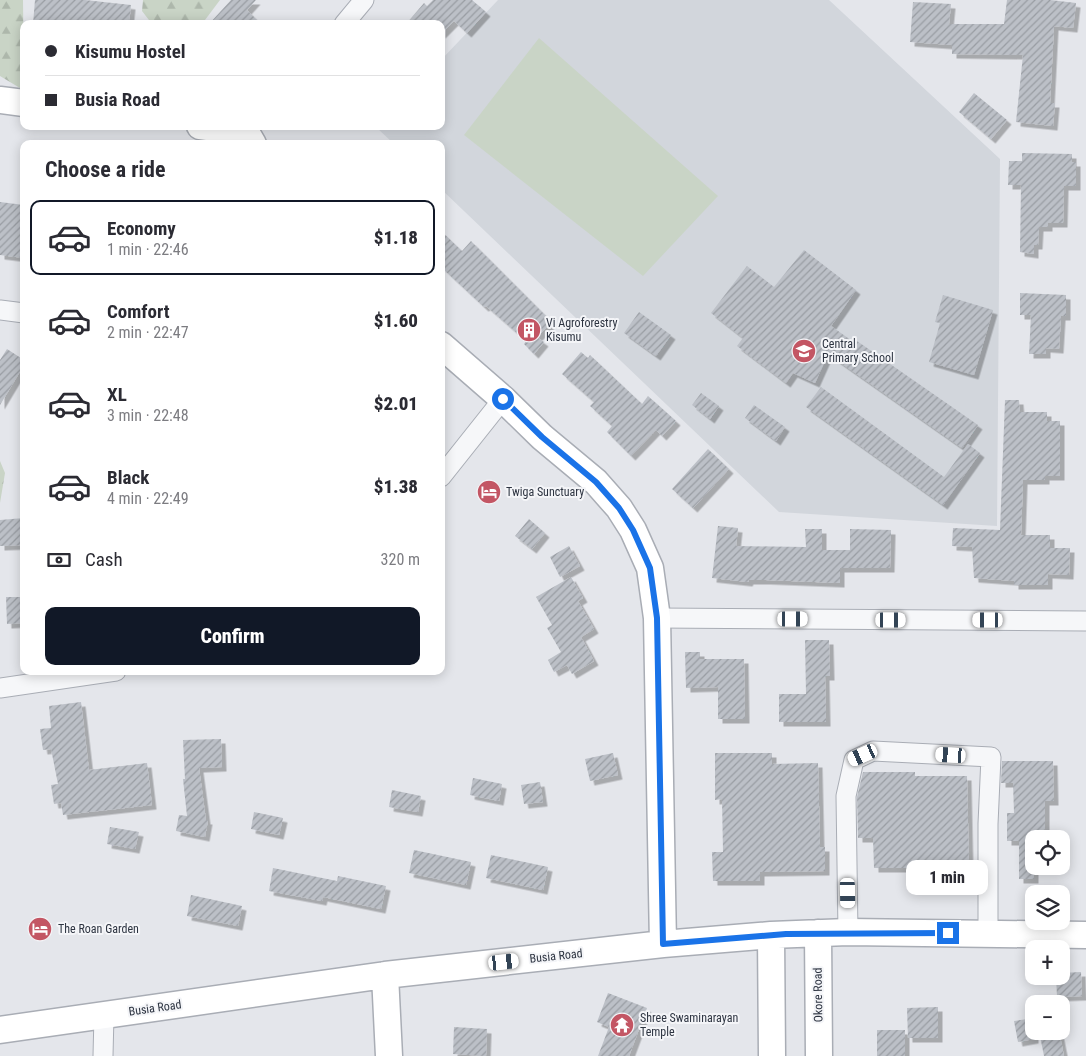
<!DOCTYPE html>
<html lang="en">
<head>
<meta charset="utf-8">
<style>
	:root { --surface:#fff; --page:#f7f7f7; --text:#2b2b33; --muted:#7c7c81; --line:#e1e1e2; --accent:#111827 }
	body { margin:0; font-family:"Roboto Condensed",sans-serif; background:var(--page); color:var(--text); height:100vh; display:flex; flex-direction:column; font-size:19px; white-space:nowrap }
	* { box-sizing:border-box; margin:0 }
	p { font-size:16px; color:var(--muted) }
	.icon { flex:none; width:28px; height:28px; fill:none; stroke:currentColor; stroke-width:2; stroke-linecap:round; stroke-linejoin:round }
	.map { position:relative; flex:1; overflow:hidden }
	.sheet { position:absolute; left:20px; top:140px; width:425px; height:535px; display:flex; flex-direction:column; background:var(--surface); border-radius:10px; box-shadow:0 2px 12px #0003 }
	.sheet>* { flex:none }
	.guide { position:absolute; left:20px; top:20px; width:425px; height:110px; border-radius:10px; box-shadow:0 2px 12px #0003; display:grid; align-content:center; height:110px; padding:0 25px; background:var(--surface) }
	.fabs { position:absolute; left:1025px; top:830px; display:grid; gap:10px }
	.fabs a { display:grid; place-items:center; width:45px; height:45px; border-radius:10px; background:var(--surface); box-shadow:0 2px 12px #0003; font-size:25px }
	.end { position:absolute; width:22px; height:22px; margin:-11px; border:6px solid #1a73e8; background:#fff; box-shadow:0 0 0 2px #fff }
	.from { border-radius:50% }
	.bubble { position:absolute; height:35px; border-radius:10px; background:var(--surface); box-shadow:0 2px 12px #0003; font-size:16px; font-weight:800; line-height:35px; text-align:center }
	.car { position:absolute; width:15px; height:30px; margin:-15px -8px; border-radius:6px; box-shadow:0 0 4px 1px #0007; background:linear-gradient(#fff 24%,#345 0 40%,#fff 0 76%,#345 0 86%,#fff 0) }
	.guide b { display:flex; align-items:center; gap:18px; height:48px; font-size:19px }
	.guide b+b { border-top:1px solid var(--line) }
	.guide i { width:12px; height:12px; background:var(--text) }
	ul { padding:0; list-style:none }
	li { display:flex; align-items:center; gap:15px; height:75px; margin:0 10px 8px; padding:0 15px; border:2px solid transparent; border-radius:10px }
	li div { flex:1 }
	li b { display:block; font-size:19px }
	li em { font-style:normal; font-weight:800 }
	li.on { border-color:var(--accent) }
	li>.icon { width:45px; height:45px; stroke-width:1.5 }
	h2 { padding:0 25px; font-size:22px; line-height:60px }
	.pay { display:flex; align-items:center; gap:12px; height:55px; padding:0 25px; font-size:19px }
	.pay p { margin-inline-start:auto }
	.action { display:flex; gap:10px; margin-top:auto; padding:10px 25px }
	.action a { flex:1; height:58px; border-radius:10px; background:var(--accent); color:#fff; font-size:20px; font-weight:800; line-height:58px; text-align:center }
	.map>svg:first-child { display:block }
	.built { fill:#d2d6dc }
	.grass { fill:#c9d4c6 }
	.forest { fill:url(#forest-firs) }
	.building { fill:url(#building-hatch); filter:url(#shadow) }
	.lines { fill:none; stroke-linecap:round; stroke-linejoin:round }
	.street-casing { stroke:#a9adb5; stroke-width:21 }
	.secondary-casing { stroke:#a9adb5; stroke-width:29 }
	.street { stroke:#f6f7f9; stroke-width:19 }
	.secondary { stroke:#fff; stroke-width:26 }
	.route { stroke:#1a73e8; stroke-width:6 }
	.labels { text-anchor:middle; stroke-width:4; stroke-linejoin:round; paint-order:stroke }
	.poi-label { font-size:12px; fill:#2d3441; stroke:#f4f5f8; text-anchor:start }
	.street-label { font-size:12px; fill:#2d3441; stroke:#f4f5f8 }
</style>
</head>
<body>
<div class="map">
<svg width="1086" height="1056" viewBox="0 0 1086 1056">
	<defs>
		<pattern id="forest-firs" width="22" height="20" patternUnits="userSpaceOnUse" patternTransform="scale(1.25)"><rect width="22" height="20" fill="#c9d4c6"/><path d="M5 1l3.5 6h-7zM16 11l3.5 6h-7z" fill="#adb7ab"/></pattern>
		<pattern id="building-hatch" width="6" height="6" patternUnits="userSpaceOnUse" patternTransform="scale(1.25)"><rect width="6" height="6" fill="#bcc0c7"/><path d="M-1 1l2-2M0 6l6-6M5 7l2-2" fill="none" stroke="#999da3"/></pattern>
		<filter id="shadow"><feDropShadow dx="4.5" dy="4.5" stdDeviation="0" flood-color="#0004"/></filter>
	</defs>
	<rect width="100%" height="100%" fill="#e4e6eb"/>
	<!-- built -->
	<path class="built" d="M498 0H829L1000 159 997 526 779 512 441 189V144H394L377 128 379 126H441V60Z"/>
	<!-- grass -->
	<path class="grass" d="M539 38 718 196 643 276 464 135Z"/>
	<!-- forest -->
	<path class="forest" d="M0 0H23L24 87 20 88 0 76Z
		M143 0H220L202 24H152L142 11Z
		M0 461 5 473 0 503Z"/>
	<!-- building -->
	<path class="building" d="M35 0H85L131 5 129 24H33Z
		M231 0H256L247 10 261 24H209Z
		M433 0H472L486 12 467 33 454 21 441 34V24H406L424 3 427 6Z
		M1007 0H1050L1076 3 1073 28 1054 26 1050 103H1055L1053 126 1016 122 1023 55 952 54V45L910 42 913 2 951 4 949 24H1004Z
		M974 93 1007 120 991 139 959 112Z
		M1022 153 1072 154V162H1076V186H1064L1063 223H1048V227H1039L1038 245H1034V254L1020 252 1021 185H1008L1009 161H1022Z
		M0 202 24 205V258L0 255Z
		M441 231 462 251 471 241 552 322 537 337 544 342 534 354 524 344 526 341 486 306 484 307 441 267Z
		M804 250 856 290 831 326 855 343 857 341 978 425 962 448 828 354 815 383 793 373 786 383 737 346 743 338 711 313 747 266 774 287Z
		M1020 293 1066 295V316H1061L1059 349 1046 348V354H1029L1031 315H1020Z
		M943 295 993 310 974 375 929 362 940 323 935 322Z
		M639 312 671 335 656 356 624 333Z
		M7 349 24 360V365L0 405V360Z
		M581 352 588 358 590 355 642 404 648 396 676 421 662 436 656 430 631 456 607 432 612 426 590 406 594 402 562 374Z
		M821 387 944 477 968 444 980 453 943 505 806 407Z
		M701 393 719 406 710 419 692 405Z
		M1005 400H1019L1020 412H1047V421H1060V476H1045V480H1023L1021 535H1050V548H1070L1069 575 1048 574V585H1014V581L974 578 972 547 952 546 953 528 1000 530Z
		M754 405 785 427 776 441 745 418Z
		M708 449 729 469 693 508 672 489Z
		M24 518V545L0 546V520Z
		M529 519 545 533 532 549 515 536Z
		M718 526 738 528 736 546 806 547 805 529H822V550H850V529L891 530 890 568H840V583L766 580H749L748 582 712 578Z
		M569 546 580 566 560 577 550 557Z
		M571 577 583 598 578 601 594 629 581 637 594 661 572 674 567 665 554 672 548 660 561 652 547 628 552 625 536 597Z
		M6 597H24V623L7 624Z
		M805 640H829L830 676H825L826 722H779V694H806Z
		M685 652H700V659H744L745 719H718V687L686 688Z
		M81 702 89 770 147 763 152 805 63 815 61 803 54 804 51 785 58 784 51 749 43 750 40 729 51 728 49 706Z
		M221 739 222 767 199 768 206 820H208L205 837 176 831 179 815 187 816 183 779H185L183 740Z
		M613 753 618 775 590 781 585 759Z
		M715 753H772V764L818 763 820 847H825V871L760 872V881H713L712 852H723L722 799 715 800Z
		M1002 761H1053L1054 801H1045V839H1034V879H1019V841H1007V813H1014L1013 783H1001Z
		M863 772H915V776H967L969 868H874L873 838H858L857 797Z
		M473 778 502 784 499 801 470 795Z
		M540 782 543 802 524 804 521 785Z
		M392 790 421 796 418 812 389 807Z
		M254 812 283 818 279 835 251 829Z
		M110 827 139 832 135 849 107 844Z
		M414 850 471 862 466 885 409 873Z
		M491 855 548 867 543 890 486 878Z
		M273 868 337 881 338 876 386 886 381 909 323 897 322 901 269 891Z
		M191 895 242 906 238 926 187 916Z
		M1081 972 1082 996 1057 997 1056 976H1061V973Z
		M608 993 647 1008 629 1056H598L609 1027 597 1022Z
		M938 1007V1038H908L907 1008Z
		M1034 1018V1039L1018 1042 1014 1021Z
		M454 1027 487 1029 486 1056 453 1054Z
		M877 1030H905V1056H877Z
		M1039 1031H1059L1064 1056H1044Z"/>
	<g class="lines">
		<!-- street casing -->
		<g class="street-casing">
			<path id="street" d="M344 24 364 0
				M0 310 24 313
				M441 477 503 399
				M657 618 1086 621
				M0 688 116 671
				M848 932 846 796 854 760 873 751 991 757 988 824V934
				M103 1056 104 1015"/>
		</g>
		<!-- secondary casing -->
		<g class="secondary-casing">
			<path id="secondary" d="M0 100 24 103
				M200 126 246 132 253 144
				M441 345 503 399 542 437 596 482 619 508 633 530 650 568 657 618 663 944
				M818 933 819 1056
				M771 935 772 1056
				M385 975 389 1056
				M0 1030 385 975 663 944 771 935 848 932 1086 935"/>
		</g>
		<!-- street -->
		<use href="#street" class="street"/>
		<!-- secondary -->
		<use href="#secondary" class="secondary"/>
	</g>
	<g class="lines">
		<!-- route -->
		<path class="route" d="M503 399 542 437 596 482 619 508 633 530 650 568 657 618 663 944 786 934 948 933"/>
	</g>
	<!-- icons -->
	<defs>
		<g id="building-disc" transform="scale(1.25)"><circle r="9.5" fill="#c35664" stroke="#f4f5f8"/><path d="M-4-6H4V6H1V3H-1V6H-4ZM-2.5-4.3h1.7v1.8h-1.7ZM.8-4.3h1.7v1.8H.8ZM-2.5-1h1.7V.8h-1.7ZM.8-1h1.7V.8H.8Z" fill="#fff"/></g>
		<g id="school-disc" transform="scale(1.25)"><circle r="9.5" fill="#c35664" stroke="#f4f5f8"/><path d="M0-5L7-2L0 1L-7-2ZM-4 1L0 2.5L4 1V4Q0 6-4 4Z" fill="#fff"/></g>
		<g id="hotel-disc" transform="scale(1.25)"><circle r="9.5" fill="#c35664" stroke="#f4f5f8"/><path d="M-6-4.5h1.5V1H6V5H4.5V3h-9V5H-6ZM-4 0a1.8 1.8 0 1 1 3.6 0ZM.5 0V-2.5h3Q6-2.5 6 0Z" fill="#fff"/></g>
		<g id="temple-disc" transform="scale(1.25)"><circle r="9.5" fill="#c35664" stroke="#f4f5f8"/><path d="M0-6L5-2H3V0L6.5 2.5H4V6H1.5V3h-3V6H-4V2.5H-6.5L-3 0V-2H-5Z" fill="#fff"/></g>
	</defs>
	<g fill-rule="evenodd">
		<use href="#building-disc" x="529" y="330"/>
		<use href="#school-disc" x="804" y="351"/>
		<use href="#hotel-disc" x="489" y="492"/>
		<use href="#hotel-disc" x="40" y="929"/>
		<use href="#temple-disc" x="622" y="1025"/>
	</g>
	<g class="labels">
		<!-- poi labels -->
		<g class="poi-label">
			<text x="546" y="327">Vi Agroforestry<tspan x="546" dy="14">Kisumu</tspan></text>
			<text x="822" y="348">Central<tspan x="822" dy="14">Primary School</tspan></text>
			<text x="506" y="496">Twiga Sunctuary</text>
			<text x="58" y="933">The Roan Garden</text>
			<text x="640" y="1022">Shree Swaminarayan<tspan x="640" dy="14">Temple</tspan></text>
		</g>
		<!-- street labels -->
		<g class="street-label">
			<text transform="translate(556 956) rotate(-6)" y="4">Busia Road</text>
			<text transform="translate(818 995) rotate(-91)" y="4">Okore Road</text>
			<text transform="translate(155 1008) rotate(-8)" y="4">Busia Road</text>
		</g>
	</g>
</svg>
<div class="fabs">
<a><svg class="icon" aria-label="locate" viewBox="0 0 24 24"><circle cx="12" cy="12" r="6"/><path d="M12 2v4M12 18v4M2 12h4M18 12h4"/></svg></a>
<a><svg class="icon" aria-label="layers" viewBox="0 0 24 24"><path d="M12 4l9 5-9 5-9-5zM3 14l9 5 9-5"/></svg></a>
<a>+</a>
<a>−</a>
</div>
<i class="end from" style="left:503px;top:399px"></i>
<i class="end" style="left:948px;top:933px"></i>
<div class="bubble" style="left:906px;top:860px;width:82px">1 min</div>
<i class="car" style="left:793px;top:619px;rotate:90deg"></i>
<i class="car" style="left:891px;top:620px;rotate:90deg"></i>
<i class="car" style="left:988px;top:620px;rotate:270deg"></i>
<i class="car" style="left:863px;top:755px;rotate:246deg"></i>
<i class="car" style="left:951px;top:755px;rotate:273deg"></i>
<i class="car" style="left:848px;top:893px;rotate:179deg"></i>
<i class="car" style="left:504px;top:962px;rotate:84deg"></i>
<div class="guide">
<b><i class="from"></i>Kisumu Hostel</b>
<b><i></i>Busia Road</b>
</div>
<section class="sheet">
<h2>Choose a ride</h2>
<ul>
<li class="on"><svg class="icon" aria-label="car" viewBox="0 0 24 24"><path d="M5 17H2v-5l4-1 3-4h7l3 4 3 1v5h-3M9 17h6M6 11h13"/><circle cx="7" cy="17" r="2"/><circle cx="17" cy="17" r="2"/></svg><div><b>Economy</b><p>1 min · 22:46</p></div><em>$1.18</em></li>
<li><svg class="icon" aria-label="car" viewBox="0 0 24 24"><path d="M5 17H2v-5l4-1 3-4h7l3 4 3 1v5h-3M9 17h6M6 11h13"/><circle cx="7" cy="17" r="2"/><circle cx="17" cy="17" r="2"/></svg><div><b>Comfort</b><p>2 min · 22:47</p></div><em>$1.60</em></li>
<li><svg class="icon" aria-label="car" viewBox="0 0 24 24"><path d="M5 17H2v-5l4-1 3-4h7l3 4 3 1v5h-3M9 17h6M6 11h13"/><circle cx="7" cy="17" r="2"/><circle cx="17" cy="17" r="2"/></svg><div><b>XL</b><p>3 min · 22:48</p></div><em>$2.01</em></li>
<li><svg class="icon" aria-label="car" viewBox="0 0 24 24"><path d="M5 17H2v-5l4-1 3-4h7l3 4 3 1v5h-3M9 17h6M6 11h13"/><circle cx="7" cy="17" r="2"/><circle cx="17" cy="17" r="2"/></svg><div><b>Black</b><p>4 min · 22:49</p></div><em>$1.38</em></li>
</ul>
<div class="pay"><svg class="icon" aria-label="cash" viewBox="0 0 24 24"><path d="M3 7h18v10H3z"/><circle cx="12" cy="12" r="2"/></svg>Cash<p>320 m</p></div>
<div class="action"><a>Confirm</a></div>
</section>
</div>
</body>
</html>
